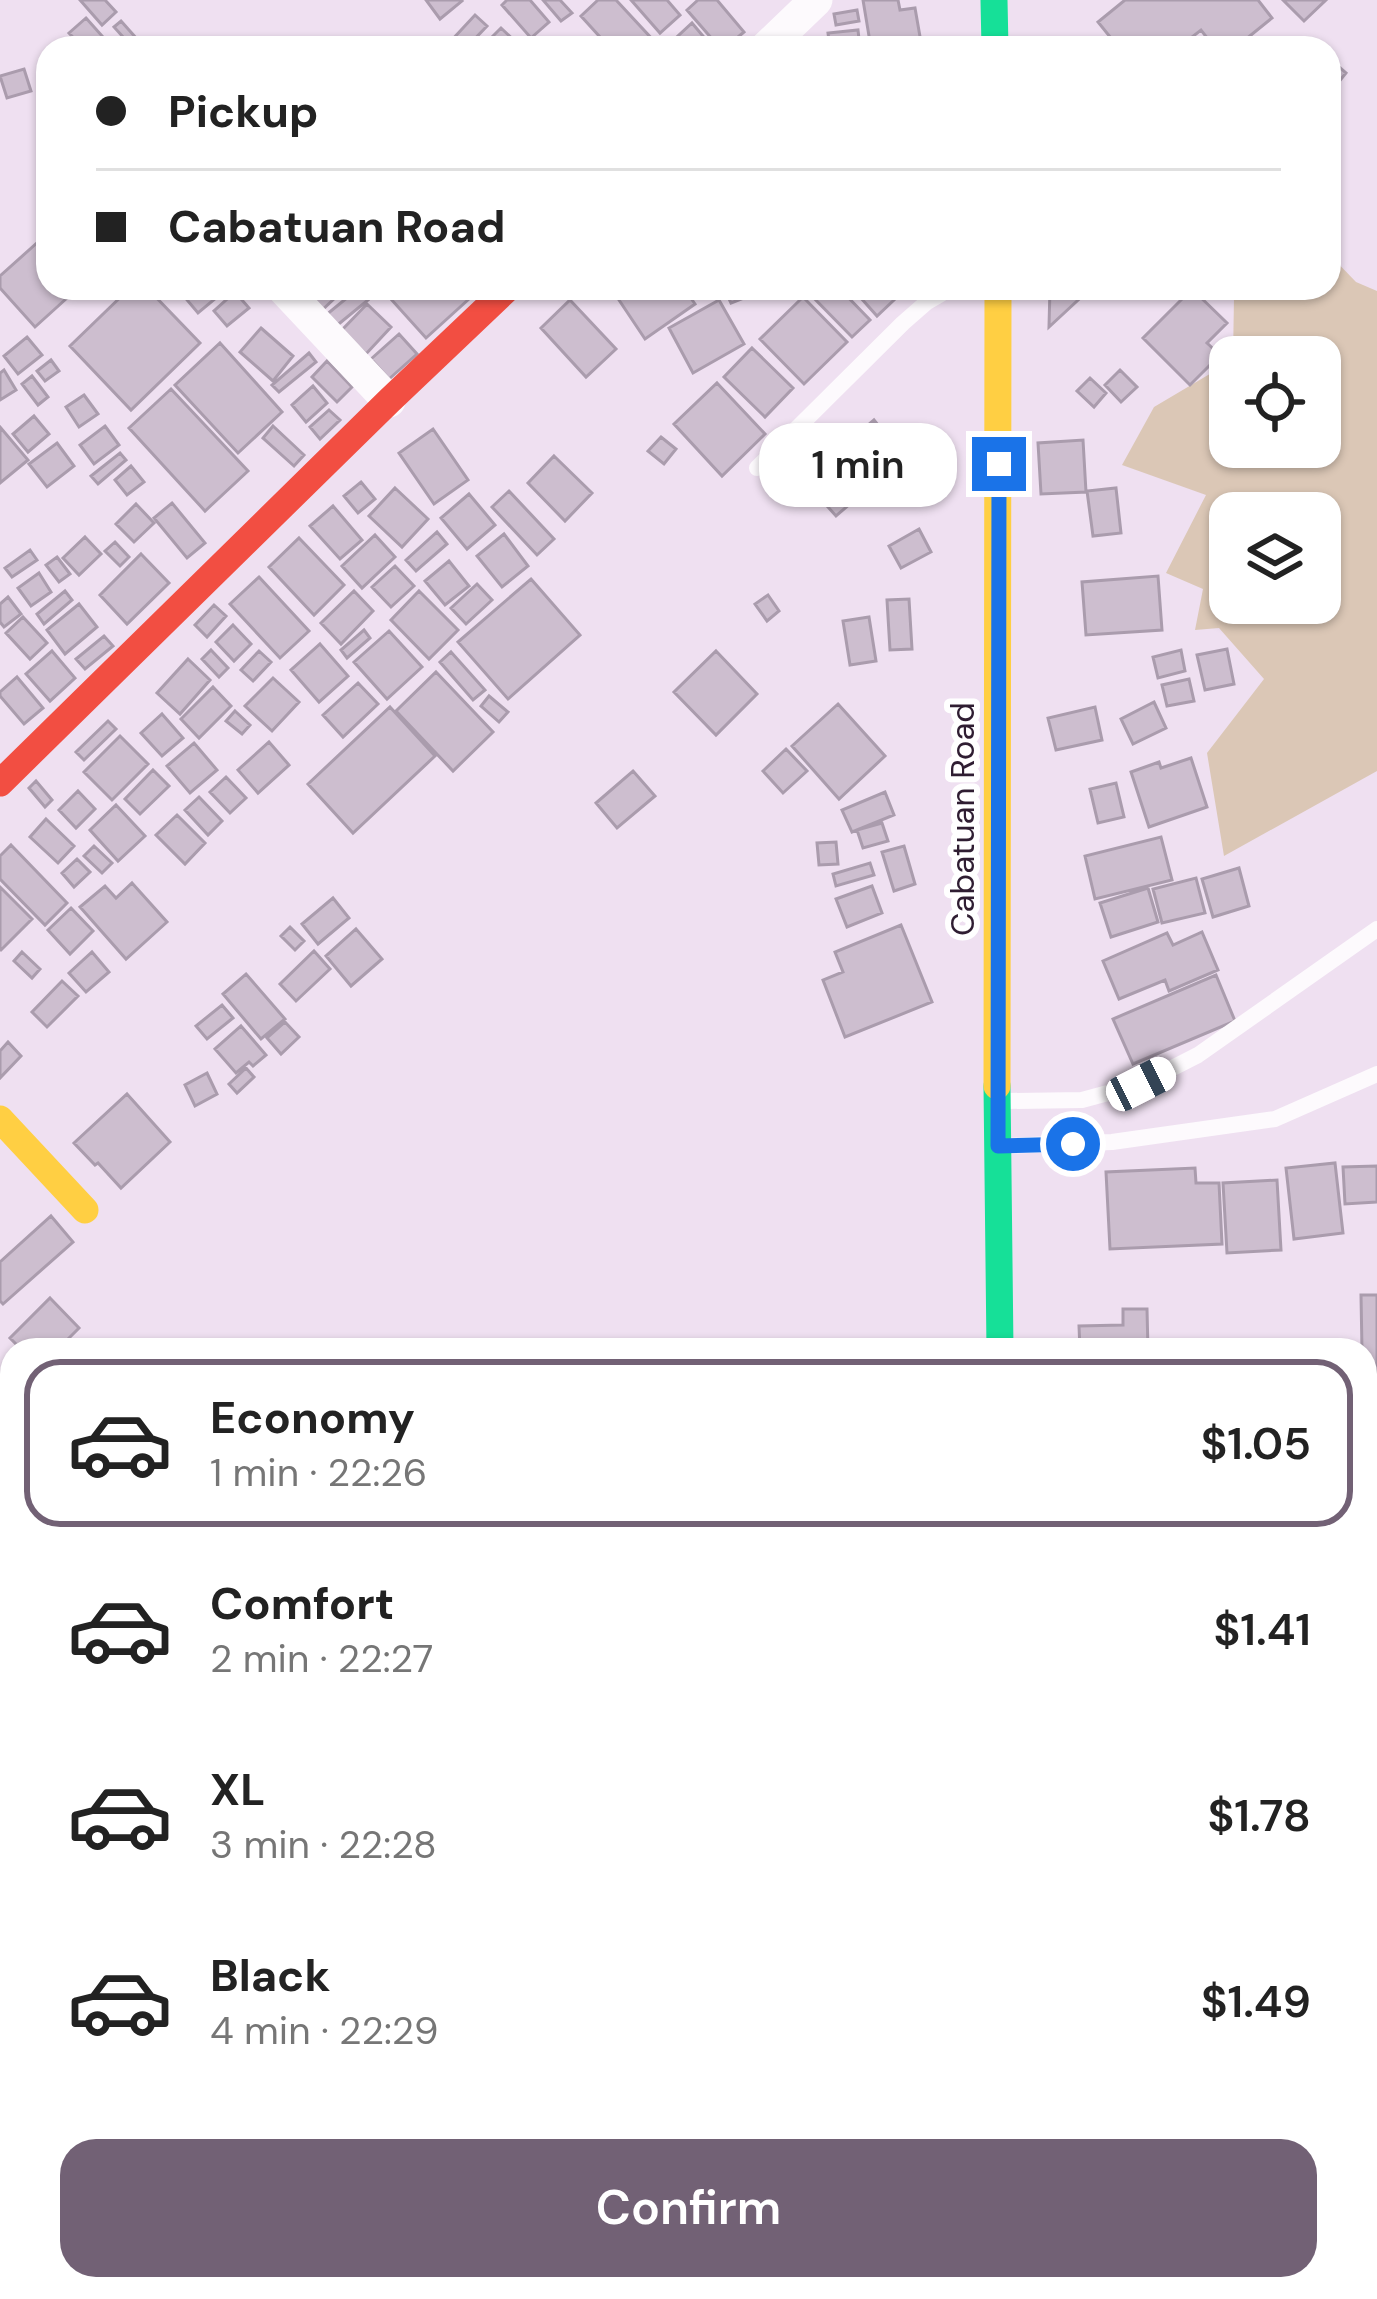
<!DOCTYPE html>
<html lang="en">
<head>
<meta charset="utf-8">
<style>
	:root { --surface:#fff; --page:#f6f6f6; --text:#222; --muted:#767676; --line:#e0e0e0; --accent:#726175 }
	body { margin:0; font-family:"DM Sans",sans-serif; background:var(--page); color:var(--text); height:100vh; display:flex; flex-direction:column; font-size:45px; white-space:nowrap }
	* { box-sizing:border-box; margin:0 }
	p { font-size:39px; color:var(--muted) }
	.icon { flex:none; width:66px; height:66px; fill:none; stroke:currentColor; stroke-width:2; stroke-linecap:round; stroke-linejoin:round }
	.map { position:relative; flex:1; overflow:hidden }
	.side { position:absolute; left:0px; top:1338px; width:1377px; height:963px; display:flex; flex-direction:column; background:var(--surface); border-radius:36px 36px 0 0; box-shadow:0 3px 9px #0004 }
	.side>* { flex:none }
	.guide { position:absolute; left:36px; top:36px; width:1305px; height:264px; border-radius:36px; box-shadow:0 3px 9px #0004; display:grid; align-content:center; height:264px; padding:0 60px; background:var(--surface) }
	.buttons { position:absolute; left:1209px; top:336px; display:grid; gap:24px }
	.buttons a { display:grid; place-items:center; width:132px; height:132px; border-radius:24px; background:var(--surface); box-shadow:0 3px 9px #0004; font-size:60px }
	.end { position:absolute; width:54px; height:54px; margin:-27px; border:15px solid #1a73e8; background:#fff; box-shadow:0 0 0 6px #fff }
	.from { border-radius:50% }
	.bubble { position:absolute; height:84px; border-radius:36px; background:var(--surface); box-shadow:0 3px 9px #0004; font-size:39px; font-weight:600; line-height:84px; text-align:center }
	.car { position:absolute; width:36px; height:72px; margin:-36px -18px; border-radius:15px; box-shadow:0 0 9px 3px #0007; background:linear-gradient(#fff 24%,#345 0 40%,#fff 0 76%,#345 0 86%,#fff 0) }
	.guide b { display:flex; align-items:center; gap:42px; height:114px; font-size:45px }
	.guide b+b { border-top:3px solid var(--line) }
	.guide i { width:30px; height:30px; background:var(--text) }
	ul { padding:21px 0 0; list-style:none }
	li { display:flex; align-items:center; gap:36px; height:168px; margin:0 24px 18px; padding:0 36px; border:6px solid transparent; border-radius:36px }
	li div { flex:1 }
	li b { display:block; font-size:45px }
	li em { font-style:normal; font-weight:600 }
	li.current { border-color:var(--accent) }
	li>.icon { width:108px; height:108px; stroke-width:1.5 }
	.action { display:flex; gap:24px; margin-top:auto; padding:24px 60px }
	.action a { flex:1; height:138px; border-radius:36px; background:var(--accent); color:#fff; font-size:48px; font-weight:600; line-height:138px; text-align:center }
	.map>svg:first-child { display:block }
	.green { fill:#dbc7b6; fill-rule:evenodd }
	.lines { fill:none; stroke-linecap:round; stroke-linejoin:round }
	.stream { stroke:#9cb799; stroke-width:12 }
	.building { fill:#cdbecf; stroke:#aa9cad; stroke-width:3 }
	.lane { stroke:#fdfafd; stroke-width:16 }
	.street { stroke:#fdfafd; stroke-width:33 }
	.fast { stroke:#16e098; stroke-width:27 }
	.slow { stroke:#ffcf43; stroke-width:27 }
	.jam { stroke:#f24e42; stroke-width:27 }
	.route { stroke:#1a73e8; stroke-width:15 }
	.labels { text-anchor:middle; stroke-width:12; stroke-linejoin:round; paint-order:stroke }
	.street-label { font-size:33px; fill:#2f1d32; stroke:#fff }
</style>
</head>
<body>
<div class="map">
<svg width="1377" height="2299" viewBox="0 0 1377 2299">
	<rect width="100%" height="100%" fill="#efe0f1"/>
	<!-- green -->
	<path class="green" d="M1329 254 1356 282 1377 291V771L1224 856 1207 753 1264 679 1219 628 1195 630 1203 589 1166 573 1206 495 1122 465 1154 407 1230 362V447H1320V357H1233L1234 297 1240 288H1329ZM1230 513H1320V603H1230Z"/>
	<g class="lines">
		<!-- stream -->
		<path class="stream" d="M1365 1762 1377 1767
			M0 1770 12 1769"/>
	</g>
	<!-- building -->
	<path class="building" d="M80 0H105L116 12 102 25Z
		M426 0H461L462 1 440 19Z
		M507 0H530L549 22 531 38 502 5Z
		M543 0H560L572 13 561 21Z
		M598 0H616L654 41 646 48H610L581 16Z
		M631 0H667L680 15 660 33Z
		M698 0H717L744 32 725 48H720L687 10Z
		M863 0H898L900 10 915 8 922 48H871Z
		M1125 0H1258L1272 18 1235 48H1215L1201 30 1178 48H1119L1098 22Z
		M1283 0H1326L1304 21Z
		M857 10 859 21 836 25 834 14Z
		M475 15 487 26 466 48H456L450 42Z
		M86 18 103 37 90 48H83L69 33Z
		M121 21 145 48H133L114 27Z
		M692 23 713 48H665Z
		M501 28 519 45 515 48H481Z
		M858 30 860 48H830L828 33Z
		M1329 58 1346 73 1329 94Z
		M24 69 31 91 7 98 0 76Z
		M48 233V288H78L35 327 0 288V276Z
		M130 288H147L200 343 131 410 70 346Z
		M177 288H228L198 313Z
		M298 288H328L336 297 320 312Z
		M359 288 368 300 335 327 326 315Z
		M381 288H481L426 338Z
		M611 288H684L695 304 645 339Z
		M724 288H745L749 296 731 303Z
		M815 288H839L870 320 852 337 809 293Z
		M852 288H883L894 300 877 316Z
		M1050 288H1091L1049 327Z
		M1192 289 1227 323 1207 343 1220 355 1190 385 1143 338Z
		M235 292 249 308 227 326 214 311Z
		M803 297 847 342 804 384 760 339Z
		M570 300 616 349 586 377 541 328Z
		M719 300 744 344 693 373 669 328Z
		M367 304 391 327 366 354 341 331Z
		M261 328 293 356 273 381 240 352Z
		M399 334 417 354 389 379 371 359Z
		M27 337 42 355 18 374 4 356Z
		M220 343 282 412 238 453 175 385Z
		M752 348 793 388 765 417 724 377Z
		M309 353 316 362 279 392 272 385Z
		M51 360 59 371 45 381 37 371Z
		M327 361 352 387 337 402 312 377Z
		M4 370 16 390 0 400V373Z
		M1120 370 1137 387 1121 402 1105 385Z
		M32 376 48 397 38 405 22 384Z
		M1090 378 1106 393 1094 407 1077 391Z
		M717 383 765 434 722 476 674 424Z
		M313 386 327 403 306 422 292 405Z
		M171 389 248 471 205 511 129 428Z
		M84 395 98 414 79 427 66 407Z
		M329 410 340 420 320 439 310 427Z
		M34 416 49 434 28 452 13 434Z
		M874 420 904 457 836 516 804 480Z
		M105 426 119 445 94 464 80 445Z
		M273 426 304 455 294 466 263 438Z
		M0 427 28 460 0 483Z
		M433 429 468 480 434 504 399 453Z
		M661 437 676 449 664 464 648 451Z
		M1083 440 1086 492 1041 494 1038 443Z
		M57 443 74 466 47 487 29 464Z
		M120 453 126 460 98 484 91 476Z
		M554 456 592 493 565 521 528 483Z
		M131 466 144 482 127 495 115 480Z
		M361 482 375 499 358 513 344 496Z
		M395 488 428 519 402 547 369 516Z
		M1116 488 1121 533 1093 536 1087 491Z
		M509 491 554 539 537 555 492 507Z
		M469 494 495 525 467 549 441 518Z
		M172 503 205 543 187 558 154 518Z
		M136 504 154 523 134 542 116 524Z
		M333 506 362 540 340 559 310 526Z
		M919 529 931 552 901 568 889 546Z
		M437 532 447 544 416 571 406 560Z
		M504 534 528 566 502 587 477 556Z
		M375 535 395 557 362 588 342 566Z
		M85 537 101 554 79 575 63 558Z
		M299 538 344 585 314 615 269 567Z
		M115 542 129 557 120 566 105 551Z
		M30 550 37 560 12 577 5 568Z
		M141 554 169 583 127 624 100 595Z
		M57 557 70 574 59 582 46 565Z
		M449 561 469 586 445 605 425 581Z
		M395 566 414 586 391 607 372 587Z
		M39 573 51 592 31 606 18 588Z
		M1158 576 1162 630 1086 635 1082 582Z
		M259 577 309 631 280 658 230 604Z
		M531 579 580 635 508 699 458 642Z
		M477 584 492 600 466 624 451 608Z
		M65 591 72 600 44 624 37 614Z
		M354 591 373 611 341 644 321 623Z
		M419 591 458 630 429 659 391 620Z
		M768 595 779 611 767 621 755 604Z
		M8 597 21 614 4 627 0 622V604Z
		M909 599 912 649 890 650 887 600Z
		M79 604 97 627 65 654 47 630Z
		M214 605 226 616 207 637 195 625Z
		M23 617 47 643 30 659 6 633Z
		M869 617 876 661 850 665 843 621Z
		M233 625 251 644 234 661 216 642Z
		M364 630 370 638 347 658 341 650Z
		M389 631 422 667 387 699 354 662Z
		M104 636 113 646 85 669 76 659Z
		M320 644 348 676 319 702 291 670Z
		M1227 649 1234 684 1205 690 1197 655Z
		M211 650 228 668 219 677 202 659Z
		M1181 650 1185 671 1158 678 1153 657Z
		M52 651 75 678 50 701 26 674Z
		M259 651 271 662 253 681 241 670Z
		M716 651 757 694 716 735 674 692Z
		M451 652 485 690 473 700 440 662Z
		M188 659 210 680 180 714 157 693Z
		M436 672 493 732 453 771 396 711Z
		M17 677 43 708 24 724 0 696V692Z
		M273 678 299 702 272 731 245 706Z
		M1189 679 1194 701 1167 706 1162 685Z
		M358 683 378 704 343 737 323 715Z
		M213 687 231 706 199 738 181 719Z
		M489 696 508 712 499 722 481 706Z
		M1154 702 1166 728 1133 744 1121 719Z
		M838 704 885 756 839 799 792 746Z
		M390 707 435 756 353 833 308 784Z
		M1095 707 1102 740 1056 750 1048 718Z
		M235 711 250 725 242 734 226 721Z
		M162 714 183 738 162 756 141 733Z
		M108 721 116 729 84 760 76 752Z
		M120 736 148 764 112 800 84 772Z
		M269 742 289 765 258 793 238 770Z
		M194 743 217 770 190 793 167 766Z
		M786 749 807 771 783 793 763 771Z
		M1191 758 1207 807 1149 827 1131 772 1159 762 1161 768Z
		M153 770 169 786 140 814 125 799Z
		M633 771 655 796 617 828 596 803Z
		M226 777 246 798 230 813 210 792Z
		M36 781 52 800 45 807 29 788Z
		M1116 783 1124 817 1098 823 1090 789Z
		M78 791 95 809 76 828 59 810Z
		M885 792 894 815 852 832 842 810Z
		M199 797 222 821 208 835 185 810Z
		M116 805 145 836 118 861 90 830Z
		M177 815 205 843 185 864 156 835Z
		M46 819 74 846 58 863 30 837Z
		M882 823 888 841 863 848 857 830Z
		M1161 837 1172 880 1095 899 1085 856Z
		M836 842 838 864 819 865 817 843Z
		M11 845 67 903 45 925 0 879V856Z
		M94 846 112 863 102 873 84 856Z
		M904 846 915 884 894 891 882 852Z
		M77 859 90 872 74 887 62 873Z
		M870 863 874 875 836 886 833 874Z
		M1239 868 1249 906 1213 917 1202 879Z
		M1196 878 1205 913 1162 923 1153 889Z
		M132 883 167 922 126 959 80 907 105 886 116 898Z
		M872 886 882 913 847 927 836 899Z
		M0 887 32 919 1 950 0 949Z
		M1148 888 1158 922 1111 937 1100 903Z
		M333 898 349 918 318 944 302 924Z
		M71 908 93 931 70 954 48 930Z
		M901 925 932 1002 845 1037 823 980 843 972 835 952Z
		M290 927 304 941 295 950 281 936Z
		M356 929 382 959 351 986 326 956Z
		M1202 932 1218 970 1169 991 1165 980 1119 999 1103 961 1167 933 1173 945Z
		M314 951 330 969 296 1001 280 984Z
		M22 952 40 969 32 978 14 961Z
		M92 952 109 972 86 992 69 973Z
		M246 974 285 1019 261 1039 223 994Z
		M1216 975 1235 1021 1133 1064 1113 1019Z
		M62 981 78 996 47 1027 32 1012Z
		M222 1005 233 1018 207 1039 196 1026Z
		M285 1022 299 1037 281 1054 267 1038Z
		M241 1026 266 1055 253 1066 249 1062 236 1073 215 1049Z
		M8 1042 21 1056 0 1078V1051Z
		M246 1068 254 1077 237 1093 229 1084Z
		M207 1073 217 1094 195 1106 185 1085Z
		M127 1094 170 1142 121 1188 98 1163 95 1165 74 1143Z
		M1335 1163 1343 1233 1294 1239 1286 1168Z
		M1377 1166V1202L1345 1204 1343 1167Z
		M1195 1168 1196 1183H1219L1222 1244 1110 1249 1106 1172Z
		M1277 1180 1281 1250 1227 1253 1223 1183Z
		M51 1216 73 1242 3 1304 0 1301V1262Z
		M1361 1295H1377V1647L1369 1648 1365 1350H1362Z
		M50 1298 79 1328 57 1350H22L10 1338Z
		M1123 1309H1147L1148 1350H1080L1079 1326 1123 1325Z
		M2 1509 12 1521V1531L0 1542Z"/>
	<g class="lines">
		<!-- lane -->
		<path class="lane" d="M757 468 903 323 927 302 951 288
			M1007 1101 1082 1100 1141 1084 1198 1055 1377 929
			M1005 1146 1112 1142 1275 1119 1377 1074"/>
		<!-- street -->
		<path class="street" d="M766 48 816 0
			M283 288 389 401
			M0 1792H12
			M1365 1801 1377 1805"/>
		<!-- fast -->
		<path class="fast" d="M994 0 995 48
			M997 1086 1000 1350"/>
		<!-- slow -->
		<path class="slow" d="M997 1086 998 288
			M0 1119 85 1210
			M1006 2289V2299"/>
		<!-- jam -->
		<path class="jam" d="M0 783 389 401 508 288"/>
	</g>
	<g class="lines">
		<!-- route -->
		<path class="route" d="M999 464 998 1146 1073 1144"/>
	</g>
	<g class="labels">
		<!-- street labels -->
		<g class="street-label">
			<text transform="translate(962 819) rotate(-90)" y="12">Cabatuan Road</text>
		</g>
	</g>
</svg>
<div class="buttons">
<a><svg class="icon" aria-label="locate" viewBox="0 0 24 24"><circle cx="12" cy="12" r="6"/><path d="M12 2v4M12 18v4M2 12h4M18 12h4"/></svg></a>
<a><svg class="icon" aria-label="layers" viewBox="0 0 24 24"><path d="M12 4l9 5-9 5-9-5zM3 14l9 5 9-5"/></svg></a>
</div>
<i class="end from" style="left:1073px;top:1144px"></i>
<i class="end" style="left:999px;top:464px"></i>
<div class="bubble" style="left:759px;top:423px;width:198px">1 min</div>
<i class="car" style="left:1141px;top:1084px;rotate:63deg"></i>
<div class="guide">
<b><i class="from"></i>Pickup</b>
<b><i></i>Cabatuan Road</b>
</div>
<section class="side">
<ul>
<li class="current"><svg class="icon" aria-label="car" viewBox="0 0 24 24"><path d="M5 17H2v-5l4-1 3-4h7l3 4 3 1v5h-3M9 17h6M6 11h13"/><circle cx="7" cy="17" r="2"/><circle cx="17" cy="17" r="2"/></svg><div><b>Economy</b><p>1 min · 22:26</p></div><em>$1.05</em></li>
<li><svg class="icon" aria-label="car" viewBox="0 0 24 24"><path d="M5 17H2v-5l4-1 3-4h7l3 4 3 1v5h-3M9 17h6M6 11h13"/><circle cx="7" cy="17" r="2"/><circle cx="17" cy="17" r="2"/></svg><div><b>Comfort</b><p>2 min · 22:27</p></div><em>$1.41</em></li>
<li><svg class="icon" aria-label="car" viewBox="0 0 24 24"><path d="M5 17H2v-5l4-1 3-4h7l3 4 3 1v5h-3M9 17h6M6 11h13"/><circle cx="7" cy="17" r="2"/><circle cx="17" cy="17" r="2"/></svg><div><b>XL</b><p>3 min · 22:28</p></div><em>$1.78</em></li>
<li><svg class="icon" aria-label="car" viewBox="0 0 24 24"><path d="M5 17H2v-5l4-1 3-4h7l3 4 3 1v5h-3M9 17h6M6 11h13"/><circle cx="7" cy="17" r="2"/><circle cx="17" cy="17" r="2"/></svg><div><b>Black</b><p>4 min · 22:29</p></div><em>$1.49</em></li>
</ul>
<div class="action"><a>Confirm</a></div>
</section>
</div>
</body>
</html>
